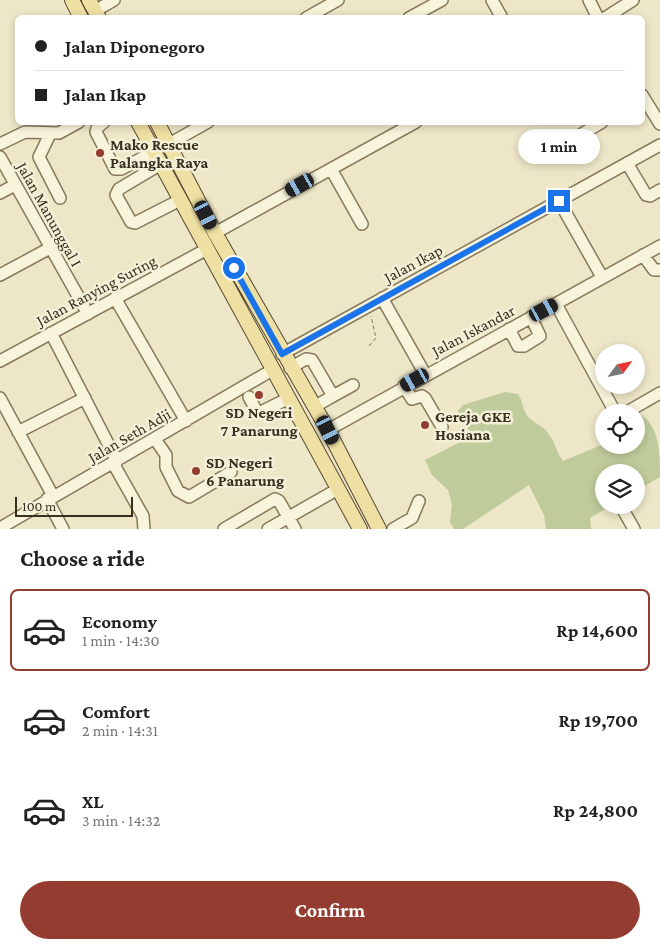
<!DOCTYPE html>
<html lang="en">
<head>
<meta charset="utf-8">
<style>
	:root { --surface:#fff; --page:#f6f6f6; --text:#222; --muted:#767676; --line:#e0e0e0; --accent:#943c30 }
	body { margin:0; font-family:"Crimson Pro",serif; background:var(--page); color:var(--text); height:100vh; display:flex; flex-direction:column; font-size:19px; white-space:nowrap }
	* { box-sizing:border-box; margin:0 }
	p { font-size:16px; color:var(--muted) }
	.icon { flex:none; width:28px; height:28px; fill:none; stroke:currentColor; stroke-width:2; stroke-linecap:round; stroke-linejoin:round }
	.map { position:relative; height:529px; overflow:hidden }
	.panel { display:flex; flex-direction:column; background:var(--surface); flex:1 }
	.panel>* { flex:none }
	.guide { position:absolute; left:15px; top:15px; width:630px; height:110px; border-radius:8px; box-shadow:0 2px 8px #0003; display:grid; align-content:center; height:110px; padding:0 20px; background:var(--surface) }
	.needle { width:32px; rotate:57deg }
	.tools { position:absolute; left:595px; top:344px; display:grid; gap:10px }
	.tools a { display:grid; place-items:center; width:50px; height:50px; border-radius:50%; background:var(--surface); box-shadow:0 2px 8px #0003; font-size:25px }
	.scale { position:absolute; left:15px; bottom:12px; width:118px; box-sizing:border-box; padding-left:5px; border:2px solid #392f20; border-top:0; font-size:14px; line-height:18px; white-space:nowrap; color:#392f20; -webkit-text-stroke:4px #f4f0d7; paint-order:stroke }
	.end { position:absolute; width:22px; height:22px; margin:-11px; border:6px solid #1a73e8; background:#fff; box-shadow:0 0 0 2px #fff }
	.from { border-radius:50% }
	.bubble { position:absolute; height:35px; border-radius:18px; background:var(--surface); box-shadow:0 2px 8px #0003; font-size:16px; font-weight:700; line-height:35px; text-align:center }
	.car { position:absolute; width:15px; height:30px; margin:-15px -8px; border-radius:6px; box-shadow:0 0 4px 1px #0007; background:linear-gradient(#222 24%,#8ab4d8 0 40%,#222 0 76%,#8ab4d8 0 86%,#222 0) }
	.guide b { display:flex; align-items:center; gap:18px; height:48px; font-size:19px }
	.guide b+b { border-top:1px solid var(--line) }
	.guide i { width:12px; height:12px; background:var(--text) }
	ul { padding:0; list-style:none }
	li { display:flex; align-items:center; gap:15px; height:82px; margin:0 10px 8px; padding:0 10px; border:2px solid transparent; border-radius:8px }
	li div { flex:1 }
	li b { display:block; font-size:19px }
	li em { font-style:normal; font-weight:700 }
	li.selected { border-color:var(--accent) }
	li>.icon { width:45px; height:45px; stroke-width:1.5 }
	h2 { padding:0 20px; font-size:22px; line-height:60px }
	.cta { display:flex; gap:10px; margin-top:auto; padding:10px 20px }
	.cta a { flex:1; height:58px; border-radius:30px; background:var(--accent); color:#fff; font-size:20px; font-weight:700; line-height:58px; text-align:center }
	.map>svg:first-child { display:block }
	.green { fill:#bfcb9b }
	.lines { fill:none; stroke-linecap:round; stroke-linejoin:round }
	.minor-casing { stroke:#88795d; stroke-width:14 }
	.major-casing { stroke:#564731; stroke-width:16 }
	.path { stroke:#88795d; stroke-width:1; stroke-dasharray:4 2.5; stroke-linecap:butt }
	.minor { stroke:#f8f3db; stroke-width:11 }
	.major { stroke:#eee0a2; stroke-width:14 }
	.route { stroke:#1a73e8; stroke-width:6 }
	.poi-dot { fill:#943c30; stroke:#f4f0d7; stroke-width:2 }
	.labels { text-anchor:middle; stroke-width:5; stroke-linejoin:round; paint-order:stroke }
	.poi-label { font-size:16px; font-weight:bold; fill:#392f20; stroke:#f4f0d7; text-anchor:start }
	.street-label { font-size:16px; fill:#392f20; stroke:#f4f0d7 }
</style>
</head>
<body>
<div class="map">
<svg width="660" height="529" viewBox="0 0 660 529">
	<rect width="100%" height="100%" fill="#ede6c7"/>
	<!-- green -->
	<path class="green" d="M505 392 518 394C523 402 522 405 525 412 530 423 542 424 548 433 555 441 556 452 563 461L604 444 636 445V417L639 414C660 424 660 455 660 477L636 491V472H604V505H612L590 518 591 529H546L544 515 529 485 463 529H454L450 522 452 505 448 490 432 475 425 460 472 436 458 411 463 405Z"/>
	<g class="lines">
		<!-- minor casing -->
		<g class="minor-casing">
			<path id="minor" d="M492 0 502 18
				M589 0 598 18
				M95 11 114 0
				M306 18 338 0
				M409 18 442 0
				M605 18 633 0
				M642 95 660 124
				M104 122 97 128 96 132 115 169H121L154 152
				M50 134 39 157 60 198
				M0 144 25 132 59 133 79 122
				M169 144 208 122
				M562 146 602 122
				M0 157 88 314
				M627 163 646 195 650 196 660 190
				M161 164 119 189 116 195 131 222 135 223 180 200
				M331 169 362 224
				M0 193 15 185
				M559 201 602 277
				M215 233 416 122
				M643 255 654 270H660
				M0 275 50 248
				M115 298 186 421
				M382 298 425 374
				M556 304 615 412
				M509 329 518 346H524L540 336 531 317
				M51 333 117 461
				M282 354 660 145
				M0 361 207 249
				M290 368 306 359 312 360 333 396 314 407
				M404 386 412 399 422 396 425 398 442 427
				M333 396 353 385
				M249 397 256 410 261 412 289 398
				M0 398 53 496
				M627 412 660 393
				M328 430 660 246
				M18 432 85 398
				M155 439 166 455V467L178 491 189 497 231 472
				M113 463 143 516 144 529
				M47 499 63 529
				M622 508 634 529
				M0 528 274 369
				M224 529 275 499 279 501 295 529
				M268 529 338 489
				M393 529 412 518 419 501"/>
		</g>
		<!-- major casing -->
		<g class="major-casing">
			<path id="major" d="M72 0 81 18
				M89 0 99 18
				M138 122 360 529
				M157 122 215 233 328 430 379 529"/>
		</g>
		<!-- path -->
		<path class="path" d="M369 346 376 338 371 316"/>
		<!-- minor -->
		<use href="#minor" class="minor"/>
		<!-- major -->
		<use href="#major" class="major"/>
	</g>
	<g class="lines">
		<!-- route -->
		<path class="route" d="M234 268 282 354 559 201"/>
	</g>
	<!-- markers -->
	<g class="poi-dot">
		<circle cx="100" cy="153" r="5"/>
		<circle cx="259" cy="395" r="5"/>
		<circle cx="425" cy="425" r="5"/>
		<circle cx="196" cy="471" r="5"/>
	</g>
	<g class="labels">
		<!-- poi labels -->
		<g class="poi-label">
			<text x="110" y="150">Mako Rescue<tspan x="110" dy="18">Palangka Raya</tspan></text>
			<text x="259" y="418" text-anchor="middle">SD Negeri<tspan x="259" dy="18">7 Panarung</tspan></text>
			<text x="435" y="422">Gereja GKE<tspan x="435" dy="18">Hosiana</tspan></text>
			<text x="206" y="468">SD Negeri<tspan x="206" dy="18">6 Panarung</tspan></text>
		</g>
		<!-- street labels -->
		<g class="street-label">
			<text transform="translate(50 214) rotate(61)" y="6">Jalan Manunggal I</text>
			<text transform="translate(413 263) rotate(-28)" y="6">Jalan Ikap</text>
			<text transform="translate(96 290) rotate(-28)" y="6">Jalan Ranying Suring</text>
			<text transform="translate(473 330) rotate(-28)" y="6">Jalan Iskandar</text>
			<text transform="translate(129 435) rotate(-30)" y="6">Jalan Seth Adji</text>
		</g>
	</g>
</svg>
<div class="tools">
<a><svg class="needle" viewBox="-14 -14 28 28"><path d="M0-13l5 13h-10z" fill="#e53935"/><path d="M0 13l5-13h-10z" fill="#767676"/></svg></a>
<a><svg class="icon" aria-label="locate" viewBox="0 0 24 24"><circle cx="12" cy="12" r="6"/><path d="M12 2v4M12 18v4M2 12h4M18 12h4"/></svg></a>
<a><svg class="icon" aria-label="layers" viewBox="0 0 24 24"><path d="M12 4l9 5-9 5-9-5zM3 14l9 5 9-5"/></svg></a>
</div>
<div class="scale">100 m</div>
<i class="end from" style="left:234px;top:268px"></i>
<i class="end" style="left:559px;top:201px"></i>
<div class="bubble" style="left:518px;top:129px;width:82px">1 min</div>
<i class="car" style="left:300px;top:185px;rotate:241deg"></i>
<i class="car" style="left:206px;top:215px;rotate:153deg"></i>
<i class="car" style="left:544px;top:310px;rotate:62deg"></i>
<i class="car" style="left:415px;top:380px;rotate:241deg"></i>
<i class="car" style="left:328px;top:430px;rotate:153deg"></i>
<div class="guide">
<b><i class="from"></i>Jalan Diponegoro</b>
<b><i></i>Jalan Ikap</b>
</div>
</div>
<section class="panel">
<h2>Choose a ride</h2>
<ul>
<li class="selected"><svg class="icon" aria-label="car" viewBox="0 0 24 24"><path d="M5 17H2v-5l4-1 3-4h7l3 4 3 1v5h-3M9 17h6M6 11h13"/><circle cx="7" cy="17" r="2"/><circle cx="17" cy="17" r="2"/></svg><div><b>Economy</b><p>1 min · 14:30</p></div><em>Rp 14,600</em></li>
<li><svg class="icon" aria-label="car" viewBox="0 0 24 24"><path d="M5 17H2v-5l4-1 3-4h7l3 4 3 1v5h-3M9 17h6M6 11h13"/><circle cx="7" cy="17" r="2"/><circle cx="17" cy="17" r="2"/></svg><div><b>Comfort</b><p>2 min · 14:31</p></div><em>Rp 19,700</em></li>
<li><svg class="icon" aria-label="car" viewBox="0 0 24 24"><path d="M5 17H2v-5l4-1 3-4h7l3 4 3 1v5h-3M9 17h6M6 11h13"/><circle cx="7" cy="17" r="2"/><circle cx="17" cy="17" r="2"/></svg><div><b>XL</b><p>3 min · 14:32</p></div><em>Rp 24,800</em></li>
</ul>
<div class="cta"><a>Confirm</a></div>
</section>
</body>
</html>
